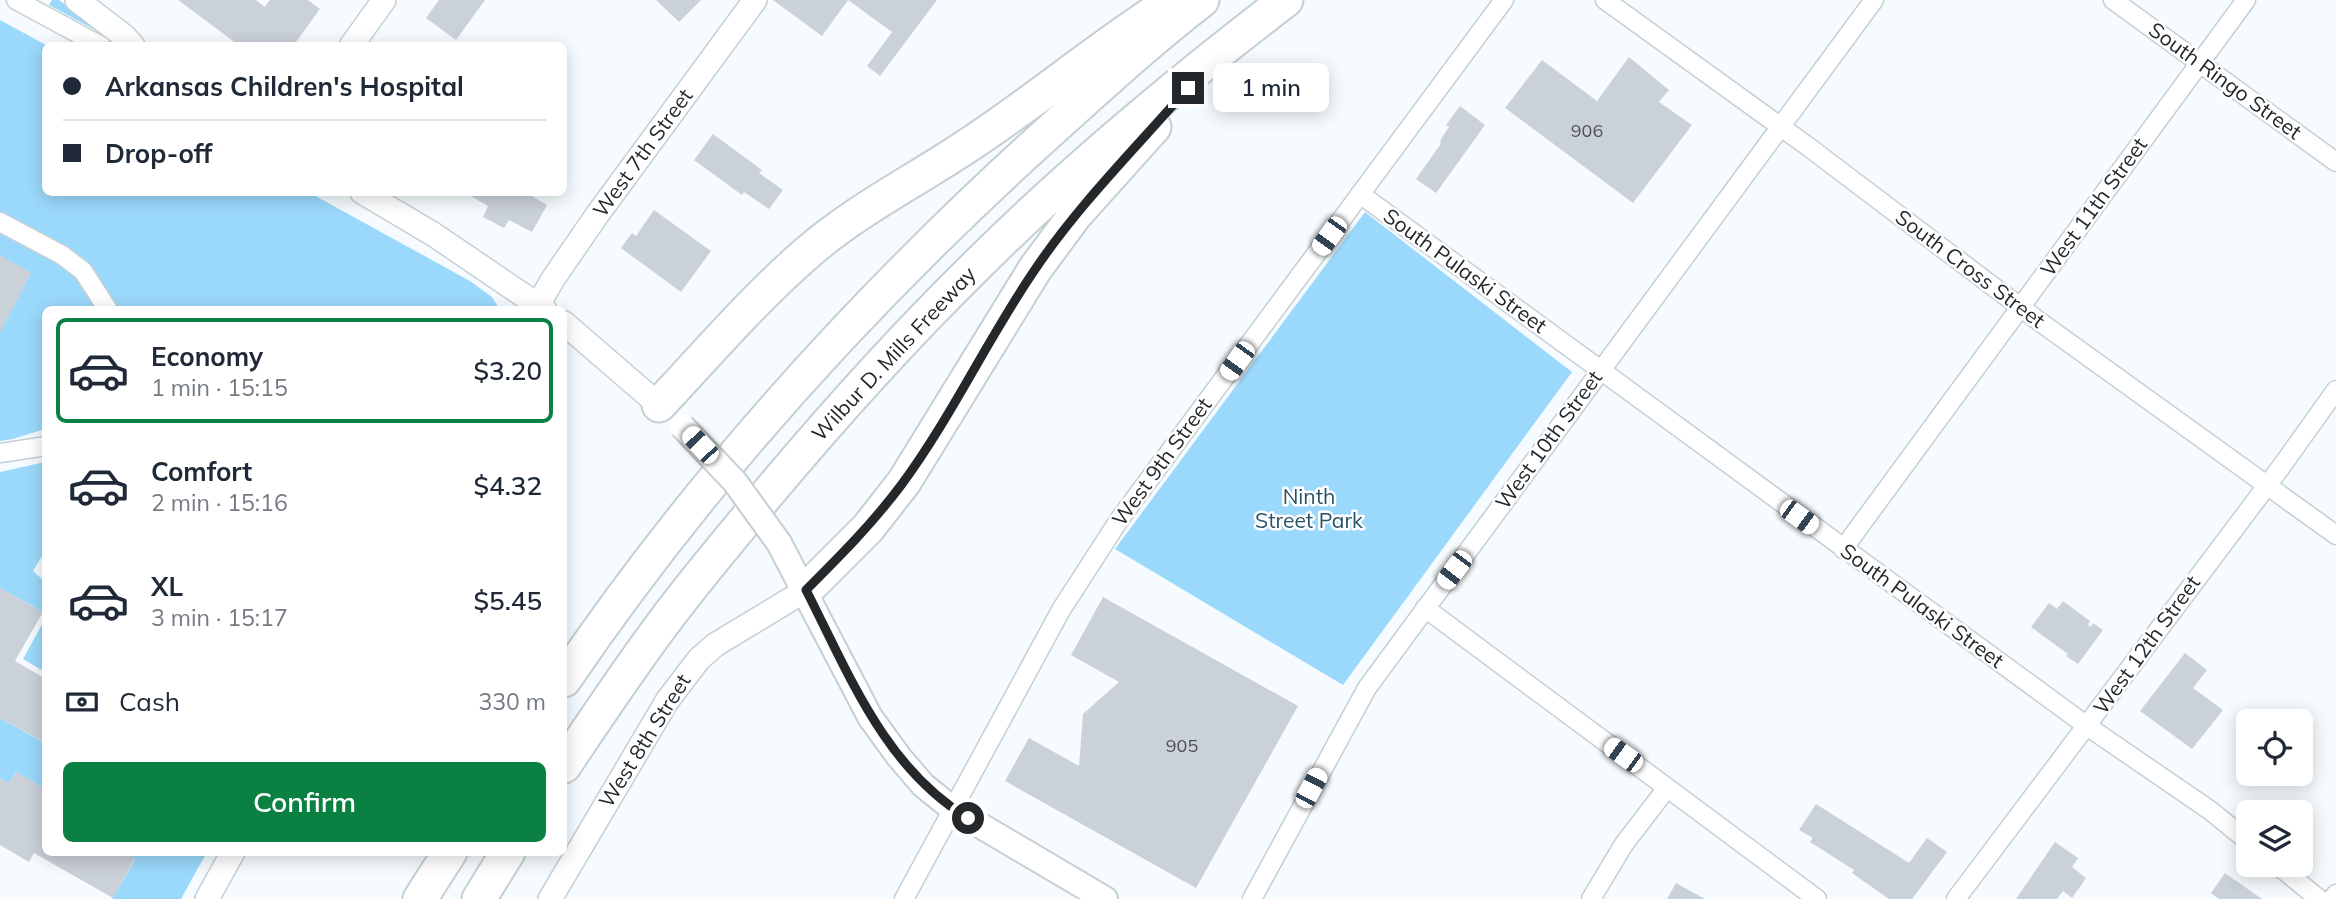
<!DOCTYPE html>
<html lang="en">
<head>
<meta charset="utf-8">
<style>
	:root { --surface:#fff; --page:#f6f6f7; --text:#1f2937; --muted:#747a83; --line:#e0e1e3; --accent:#0b8043 }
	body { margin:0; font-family:Mulish,sans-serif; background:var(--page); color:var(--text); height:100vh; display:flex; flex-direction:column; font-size:26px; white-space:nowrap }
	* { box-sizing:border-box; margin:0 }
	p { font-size:23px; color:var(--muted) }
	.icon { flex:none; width:38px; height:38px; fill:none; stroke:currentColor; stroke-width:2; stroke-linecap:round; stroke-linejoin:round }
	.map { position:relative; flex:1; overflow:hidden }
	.panel { position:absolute; left:42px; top:306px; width:525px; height:550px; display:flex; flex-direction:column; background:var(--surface); border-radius:10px; box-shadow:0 4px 18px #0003 }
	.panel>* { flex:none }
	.hud { position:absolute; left:42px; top:42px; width:525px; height:154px; border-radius:10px; box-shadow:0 4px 18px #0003; display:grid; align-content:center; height:154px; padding:0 21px; background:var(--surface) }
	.fabs { position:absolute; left:2236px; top:709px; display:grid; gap:14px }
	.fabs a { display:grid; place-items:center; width:77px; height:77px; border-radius:10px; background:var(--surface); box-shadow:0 4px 18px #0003; font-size:35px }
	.end { position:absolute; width:32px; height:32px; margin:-16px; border:9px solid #24282a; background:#fff; box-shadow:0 0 0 4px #fff }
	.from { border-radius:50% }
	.bubble { position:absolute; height:49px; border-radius:10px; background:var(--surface); box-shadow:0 4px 18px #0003; font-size:23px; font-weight:600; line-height:49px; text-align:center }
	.car { position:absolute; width:21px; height:42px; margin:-21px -10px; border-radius:9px; box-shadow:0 0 5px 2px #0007; background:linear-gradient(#fff 24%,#345 0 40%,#fff 0 76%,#345 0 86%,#fff 0) }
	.hud b { display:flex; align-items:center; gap:24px; height:66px; font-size:26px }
	.hud b+b { border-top:2px solid var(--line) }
	.hud i { width:18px; height:18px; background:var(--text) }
	ul { padding:12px 0 0; list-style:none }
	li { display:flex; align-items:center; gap:21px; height:105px; margin:0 14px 10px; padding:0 7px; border:4px solid transparent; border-radius:10px }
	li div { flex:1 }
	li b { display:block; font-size:26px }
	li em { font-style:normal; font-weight:600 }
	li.selected { border-color:var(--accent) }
	li>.icon { width:63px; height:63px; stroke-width:1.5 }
	.pay { display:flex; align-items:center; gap:18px; height:77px; padding:0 21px; font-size:26px }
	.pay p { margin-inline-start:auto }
	.primary-button { display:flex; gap:14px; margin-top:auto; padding:14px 21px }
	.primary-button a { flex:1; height:80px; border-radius:10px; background:var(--accent); color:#fff; font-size:28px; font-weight:600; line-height:80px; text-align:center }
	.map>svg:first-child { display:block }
	.green { fill:#9bd9fc }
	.building { fill:#cbd1d9 }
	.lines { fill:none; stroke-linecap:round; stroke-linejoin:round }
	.minor-casing { stroke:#c5cfd4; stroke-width:21 }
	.tertiary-casing { stroke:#c5cfd4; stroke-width:26 }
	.secondary-casing { stroke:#c5cfd4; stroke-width:28 }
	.motorway-casing { stroke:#c5cfd4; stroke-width:37 }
	.minor { stroke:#fff; stroke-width:18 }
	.tertiary { stroke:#fff; stroke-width:23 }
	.secondary { stroke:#fff; stroke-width:24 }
	.motorway { stroke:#fff; stroke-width:33 }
	.secondary-bridge-casing { stroke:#c5cfd4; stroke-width:28; stroke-linecap:butt }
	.secondary-bridge { stroke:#fff; stroke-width:24 }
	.route { stroke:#24282a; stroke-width:9 }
	.labels { text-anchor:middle; stroke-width:5; stroke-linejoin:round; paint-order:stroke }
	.number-label { font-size:18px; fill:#4e5256 }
	.street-label { font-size:21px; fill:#24282a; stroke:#fff }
	.park-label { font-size:21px; fill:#285268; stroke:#fff }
</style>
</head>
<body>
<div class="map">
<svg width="2336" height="899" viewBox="0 0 2336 899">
	<rect width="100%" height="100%" fill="#f5fbfe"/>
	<!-- green -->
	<path class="green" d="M52 0H59L108 37 49 5Z
		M0 20 46 45V192L310 193 470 281 492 297 500 310H46L45 429 13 439 0 441Z
		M1365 212 1572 372 1343 685 1115 549Z
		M45 462V551L33 571 45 582V613L0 588V472Z
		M45 619V672L23 659Z
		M0 718 45 743V789L16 772 9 783 0 778Z
		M123 852H207L181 899H112L135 860Z"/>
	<!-- building -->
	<path class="building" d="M178 0H256L265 7 270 0H308L320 9 293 46H240Z
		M439 0H485L456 40 426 18Z
		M656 0H701L679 22Z
		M773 0H848L822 36Z
		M848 0H937L880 76 867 66 892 32Z
		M1629 57 1669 90 1659 102 1692 125 1633 203 1505 108 1542 60 1597 101Z
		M1460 106 1485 125 1436 193 1416 179 1440 145 1441 139 1449 127 1446 125Z
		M713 134 762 170 759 173 783 190 769 209 744 192 742 195 694 160Z
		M464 192H525L547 205 532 232 509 220 504 228 483 217 488 206Z
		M654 210 711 251 681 292 621 248 632 233 636 236Z
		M0 255 31 273 0 333Z
		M0 588 43 612 15 661 46 679V743L0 718Z
		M1103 597 1298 706 1196 888 1005 781 1029 738 1079 766 1083 714 1119 682 1071 655Z
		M2063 601 2090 621 2088 625 2091 627 2093 623 2103 630 2078 664 2066 656 2068 654 2031 627 2049 603 2057 609Z
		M2185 653 2207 670 2193 688 2223 710 2192 749 2140 711Z
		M16 772 46 789V852H123L135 859 113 898 34 853 29 862 0 845V778L9 783Z
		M1816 804 1909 863 1927 838 1947 852 1912 899H1889L1852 873 1854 870 1810 842 1813 838 1799 830Z
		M2055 842 2078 858 2072 867 2086 878 2072 898 2063 891 2057 899H2016Z
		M2225 873 2262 899H2219L2211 893Z
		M1676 883 1705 899H1667Z"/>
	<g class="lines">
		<!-- minor casing -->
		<g class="minor-casing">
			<path id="minor" d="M16 0 101 46
				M1605 0 1806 145 2036 319 2336 535
				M2113 0 2336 162
				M1360 194 2087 726 2211 811 2249 842
				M0 222 62 255 83 271 108 310
				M0 453 46 446
				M1843 549 2246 0
				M1425 608 1817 899
				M2276 864 2319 899
				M904 899 1061 610 1119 520 1504 0
				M1252 899 1367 688 1874 0
				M1591 899 1624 844 1667 788
				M1956 899 2281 467 2336 390
				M2332 899 2336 894"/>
		</g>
		<!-- tertiary casing -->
		<g class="tertiary-casing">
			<path id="tertiary" d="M77 0 124 36 133 46
				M351 46 384 0
				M362 192 433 234 545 310
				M535 310 553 279 597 215 755 0
				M564 323 659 405
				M207 899 233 852
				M550 899 667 701 699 659 715 645 806 590"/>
		</g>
		<!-- secondary casing -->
		<g class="secondary-casing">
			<path id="secondary" d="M779 543 870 717 899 757 923 785 954 810 1105 899"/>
		</g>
		<!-- motorway casing -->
		<g class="motorway-casing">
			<path id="motorway" d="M659 405C707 354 754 299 807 253 854 212 909 184 961 150 1033 104 1097 48 1169 3
				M806 590 868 528 904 482 1035 269 1075 215 1154 127
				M564 680C702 477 868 295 1050 131 1100 86 1149 41 1202 0
				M564 766C596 718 629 669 664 622 696 579 730 539 764 498 830 419 899 342 972 270 1070 172 1176 84 1286 0
				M420 899 450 852
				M479 899 508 852"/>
		</g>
		<!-- minor -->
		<use href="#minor" class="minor"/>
		<!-- tertiary -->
		<use href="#tertiary" class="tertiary"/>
		<!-- secondary -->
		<use href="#secondary" class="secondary"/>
		<!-- motorway -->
		<use href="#motorway" class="motorway"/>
		<!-- secondary-bridge casing -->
		<g class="secondary-bridge-casing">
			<path id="secondary-bridge" d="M682 426 735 482 779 543"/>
		</g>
		<!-- secondary-bridge -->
		<use href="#secondary-bridge" class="secondary-bridge"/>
	</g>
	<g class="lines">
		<!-- route -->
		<path class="route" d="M968 818C884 767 849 674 806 590 840 556 873 523 902 484 952 416 987 340 1034 271 1078 205 1136 148 1188 88"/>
	</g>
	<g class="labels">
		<!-- number labels -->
		<g class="number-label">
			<text x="1587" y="137">906</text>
			<text x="1182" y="752">905</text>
		</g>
		<!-- street labels -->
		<g class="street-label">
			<text transform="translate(2225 81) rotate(36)" y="7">South Ringo Street</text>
			<text transform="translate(643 153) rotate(-54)" y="7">West 7th Street</text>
			<text transform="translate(2094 207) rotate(-54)" y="7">West 11th Street</text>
			<text transform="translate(1970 269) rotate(37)" y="7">South Cross Street</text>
			<text transform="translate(1465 271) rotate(36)" y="7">South Pulaski Street</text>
			<text transform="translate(894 354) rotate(-47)" y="7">Wilbur D. Mills Freeway</text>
			<text transform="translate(1549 440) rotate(-54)" y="7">West 10th Street</text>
			<text transform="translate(1162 462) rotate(-54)" y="7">West 9th Street</text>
			<text transform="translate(1922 606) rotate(36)" y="7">South Pulaski Street</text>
			<text transform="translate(2147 645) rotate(-54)" y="7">West 12th Street</text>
			<text transform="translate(645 741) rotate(-58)" y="7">West 8th Street</text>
		</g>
		<!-- park labels -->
		<g class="park-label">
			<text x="1309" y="504">Ninth<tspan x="1309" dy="24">Street Park</tspan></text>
		</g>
	</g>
</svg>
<div class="fabs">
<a><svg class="icon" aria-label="locate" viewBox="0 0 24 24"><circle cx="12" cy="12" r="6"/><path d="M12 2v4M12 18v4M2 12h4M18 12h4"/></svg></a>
<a><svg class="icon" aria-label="layers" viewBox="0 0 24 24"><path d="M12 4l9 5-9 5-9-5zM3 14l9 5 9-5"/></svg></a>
</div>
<i class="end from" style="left:968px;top:818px"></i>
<i class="end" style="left:1188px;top:88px"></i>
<div class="bubble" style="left:1213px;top:63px;width:116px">1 min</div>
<i class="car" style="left:1329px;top:236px;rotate:216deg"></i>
<i class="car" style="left:1237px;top:361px;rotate:216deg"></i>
<i class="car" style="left:700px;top:445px;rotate:317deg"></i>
<i class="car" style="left:1799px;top:517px;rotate:126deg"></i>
<i class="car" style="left:1454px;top:570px;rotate:217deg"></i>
<i class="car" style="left:1623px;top:755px;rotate:306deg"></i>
<i class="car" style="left:1311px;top:788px;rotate:28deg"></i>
<div class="hud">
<b><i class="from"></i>Arkansas Children's Hospital</b>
<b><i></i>Drop-off</b>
</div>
<section class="panel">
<ul>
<li class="selected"><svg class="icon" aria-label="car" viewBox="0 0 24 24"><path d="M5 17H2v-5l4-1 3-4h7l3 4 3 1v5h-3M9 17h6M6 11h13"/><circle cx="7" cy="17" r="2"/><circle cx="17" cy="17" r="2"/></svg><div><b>Economy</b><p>1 min · 15:15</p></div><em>$3.20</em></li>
<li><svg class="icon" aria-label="car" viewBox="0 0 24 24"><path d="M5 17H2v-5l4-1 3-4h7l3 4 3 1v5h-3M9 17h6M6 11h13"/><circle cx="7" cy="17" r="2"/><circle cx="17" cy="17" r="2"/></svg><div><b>Comfort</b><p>2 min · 15:16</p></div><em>$4.32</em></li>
<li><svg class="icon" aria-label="car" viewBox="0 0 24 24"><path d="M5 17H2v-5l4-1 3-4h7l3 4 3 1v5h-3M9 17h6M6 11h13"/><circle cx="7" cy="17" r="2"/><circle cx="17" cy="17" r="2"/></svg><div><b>XL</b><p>3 min · 15:17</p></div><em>$5.45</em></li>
</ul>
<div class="pay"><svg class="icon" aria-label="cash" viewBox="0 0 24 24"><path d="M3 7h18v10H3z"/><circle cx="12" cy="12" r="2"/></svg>Cash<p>330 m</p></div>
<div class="primary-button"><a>Confirm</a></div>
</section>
</div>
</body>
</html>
